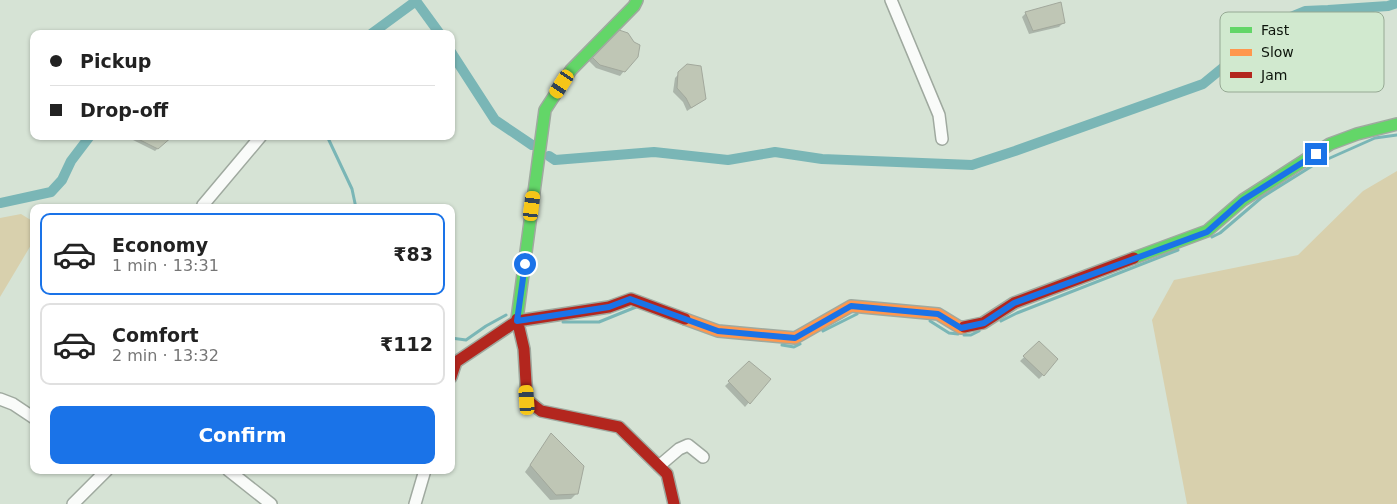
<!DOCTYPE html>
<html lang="en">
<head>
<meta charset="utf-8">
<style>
	:root { --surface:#fff; --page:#f2f2f2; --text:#222; --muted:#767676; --line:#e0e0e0; --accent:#1a73e8 }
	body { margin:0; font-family:"DejaVu Sans",sans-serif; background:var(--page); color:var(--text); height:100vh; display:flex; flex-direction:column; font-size:19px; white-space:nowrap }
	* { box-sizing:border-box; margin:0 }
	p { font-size:16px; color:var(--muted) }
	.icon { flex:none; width:28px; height:28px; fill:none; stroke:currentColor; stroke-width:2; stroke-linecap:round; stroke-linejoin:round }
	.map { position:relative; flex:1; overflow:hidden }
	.details { position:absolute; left:30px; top:204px; width:425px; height:270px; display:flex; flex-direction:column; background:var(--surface); border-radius:10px; box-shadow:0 1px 4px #0004 }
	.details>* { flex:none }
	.hud { position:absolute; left:30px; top:30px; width:425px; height:110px; border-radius:10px; box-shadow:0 1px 4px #0004; display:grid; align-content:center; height:110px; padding:0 20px; background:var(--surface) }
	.end { position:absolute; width:22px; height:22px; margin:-11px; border:6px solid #1a73e8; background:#fff; box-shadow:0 0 0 2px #fff }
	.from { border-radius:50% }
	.car { position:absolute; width:15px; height:30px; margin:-15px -8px; border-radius:6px; box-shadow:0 0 4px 1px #0007; background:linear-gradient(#f5c518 24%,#345 0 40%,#f5c518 0 76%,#345 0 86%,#f5c518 0) }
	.hud b { display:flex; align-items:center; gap:18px; height:48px; font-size:19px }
	.hud b+b { border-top:1px solid var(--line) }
	.hud i { width:12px; height:12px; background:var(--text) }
	ul { padding:9px 0 0; list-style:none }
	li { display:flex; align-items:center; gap:15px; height:82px; margin:0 10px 8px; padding:0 10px; border:2px solid var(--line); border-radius:10px }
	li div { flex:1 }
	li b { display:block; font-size:19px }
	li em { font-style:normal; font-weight:800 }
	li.selected { border-color:var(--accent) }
	li>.icon { width:45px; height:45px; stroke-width:1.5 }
	.primary-button { display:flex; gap:10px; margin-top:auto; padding:10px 20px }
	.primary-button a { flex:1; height:58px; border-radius:10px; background:var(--accent); color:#fff; font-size:20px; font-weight:800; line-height:58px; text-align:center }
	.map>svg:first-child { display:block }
	.green { fill:#d8d0ad }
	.shadow { fill:#0003 }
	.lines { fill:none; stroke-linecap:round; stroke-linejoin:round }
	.stream { stroke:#7ab6b6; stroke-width:3 }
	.canal { stroke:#7ab6b6; stroke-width:10 }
	.building { fill:#bfc6b5; stroke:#a2a89c }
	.street-casing { stroke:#9fa99f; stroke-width:14 }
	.fast-casing { stroke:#9fa99f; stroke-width:14 }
	.slow-casing { stroke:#9fa99f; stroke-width:14 }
	.jam-casing { stroke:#9fa99f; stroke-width:14 }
	.street { stroke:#f9fbf9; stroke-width:11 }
	.fast { stroke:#63d668; stroke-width:11 }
	.slow { stroke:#ff974d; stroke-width:11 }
	.jam { stroke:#b3261e; stroke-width:11 }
	.route { stroke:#1a73e8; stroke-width:6 }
	.key { fill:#d1e9cf; stroke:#96a994; stroke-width:1 }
	.key-label { font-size:14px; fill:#0c140b }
</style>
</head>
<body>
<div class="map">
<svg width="1397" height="504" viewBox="0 0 1397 504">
	<rect width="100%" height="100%" fill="#d6e3d5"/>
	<!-- green -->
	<path class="green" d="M1397 171V504H1187L1152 320 1174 280 1298 255 1363 191Z
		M21 214 34 222V240L0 297V218Z"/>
	<!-- shadow -->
	<path class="shadow" d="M1026 13 1063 23 1059 27 1029 34 1022 17Z
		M600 46 624 71 620 76 596 68 587 59Z
		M687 65 705 99 687 111 683 102 673 92 675 78Z
		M130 136H171L155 151 129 138Z
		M1039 343 1043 375 1039 379 1020 361Z
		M749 363 769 379 745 407 725 386Z
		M551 435 577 493 571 499 550 500 525 472Z"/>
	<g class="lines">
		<!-- stream -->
		<path class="stream" d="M327 136 352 189 356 208
			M1212 237 1220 233 1261 198 1312 166 1375 138 1397 135
			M930 321 949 333 958 334
			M1001 321 1017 313 1178 250
			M563 322H599L636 307
			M823 331 857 314
			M964 335H971L979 331
			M451 338 466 340 486 326 506 315
			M782 345 794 347 800 344"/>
		<!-- canal -->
		<path class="canal" d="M371 34 416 1 440 34
			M451 52 495 120 532 145
			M549 156 555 160 654 152 728 160 775 152 822 159 972 165 1015 151 1203 84 1259 38 1288 18 1305 11 1328 10 1388 6 1397 3
			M0 203 51 192 62 180 71 161 90 136"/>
	</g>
	<!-- building -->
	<path class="building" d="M1061 2 1065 23 1033 31 1025 12Z
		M619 30 628 33 634 42 640 45 638 57 625 72 600 65 590 55Z
		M687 64 701 66 706 99 691 108 686 98 677 88 678 72Z
		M132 136H173L158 149Z
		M1039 341 1058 359 1044 376 1023 356Z
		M749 361 771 379 750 404 728 381Z
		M551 433 584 466 578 494 556 495 530 465Z"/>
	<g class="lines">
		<!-- street casing -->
		<g class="street-casing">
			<path id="street" d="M891 0 939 115 942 139
				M202 208 203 205 261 136
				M0 399 13 404 34 418
				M659 466 679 449 688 445 703 457
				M228 470 271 504
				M73 504 107 470
				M415 504 425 470"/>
		</g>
		<!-- fast casing -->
		<g class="fast-casing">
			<path id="fast" d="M1134 258 1207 231 1243 200 1330 144 1357 134 1397 124
				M517 319 545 110 571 70 634 6 637 0"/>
		</g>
		<!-- slow casing -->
		<g class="slow-casing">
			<path id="slow" d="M685 319 718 331 795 338 851 306 938 314 961 328 964 327"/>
		</g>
		<!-- jam casing -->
		<g class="jam-casing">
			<path id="jam" d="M517 319 524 349 527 400 541 411 619 427 667 474 674 504
				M964 327 983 323 1014 303 1134 258
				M451 377 456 362 517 321 609 307 631 299 685 319"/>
		</g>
		<!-- street -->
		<use href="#street" class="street"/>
		<!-- fast -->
		<use href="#fast" class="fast"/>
		<!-- slow -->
		<use href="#slow" class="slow"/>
		<!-- jam -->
		<use href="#jam" class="jam"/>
	</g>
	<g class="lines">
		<!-- route -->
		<path class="route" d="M525 264 517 321 609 307 630 299 718 331 795 338 851 306 938 314 961 328 984 323 1014 303 1207 232 1243 200 1316 154"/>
	</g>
	<!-- legend -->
	<rect x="1220" y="12" width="164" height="80" rx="8" class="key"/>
	<rect x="1230" y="27" width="22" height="6" fill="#63d668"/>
	<rect x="1230" y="49" width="22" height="7" fill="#ff974d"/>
	<rect x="1230" y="72" width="22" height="6" fill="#b3261e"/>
	<g class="key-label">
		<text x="1261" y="35">Fast</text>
		<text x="1261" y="57">Slow</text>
		<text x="1261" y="80">Jam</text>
	</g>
</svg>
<i class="end from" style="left:525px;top:264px"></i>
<i class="end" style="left:1316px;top:154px"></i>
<i class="car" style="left:562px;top:84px;rotate:213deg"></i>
<i class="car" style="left:532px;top:206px;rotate:7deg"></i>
<i class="car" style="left:527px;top:400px;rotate:356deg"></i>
<div class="hud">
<b><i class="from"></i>Pickup</b>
<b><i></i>Drop-off</b>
</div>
<section class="details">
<ul>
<li class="selected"><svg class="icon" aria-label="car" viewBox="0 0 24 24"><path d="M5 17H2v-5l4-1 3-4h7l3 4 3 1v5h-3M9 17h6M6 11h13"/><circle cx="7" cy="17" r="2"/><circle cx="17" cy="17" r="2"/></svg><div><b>Economy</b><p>1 min · 13:31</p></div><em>₹83</em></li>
<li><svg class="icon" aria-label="car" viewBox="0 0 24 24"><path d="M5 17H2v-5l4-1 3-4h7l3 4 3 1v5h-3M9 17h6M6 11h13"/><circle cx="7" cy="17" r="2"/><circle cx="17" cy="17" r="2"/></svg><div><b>Comfort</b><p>2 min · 13:32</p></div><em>₹112</em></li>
</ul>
<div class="primary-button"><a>Confirm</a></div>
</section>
</div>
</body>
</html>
